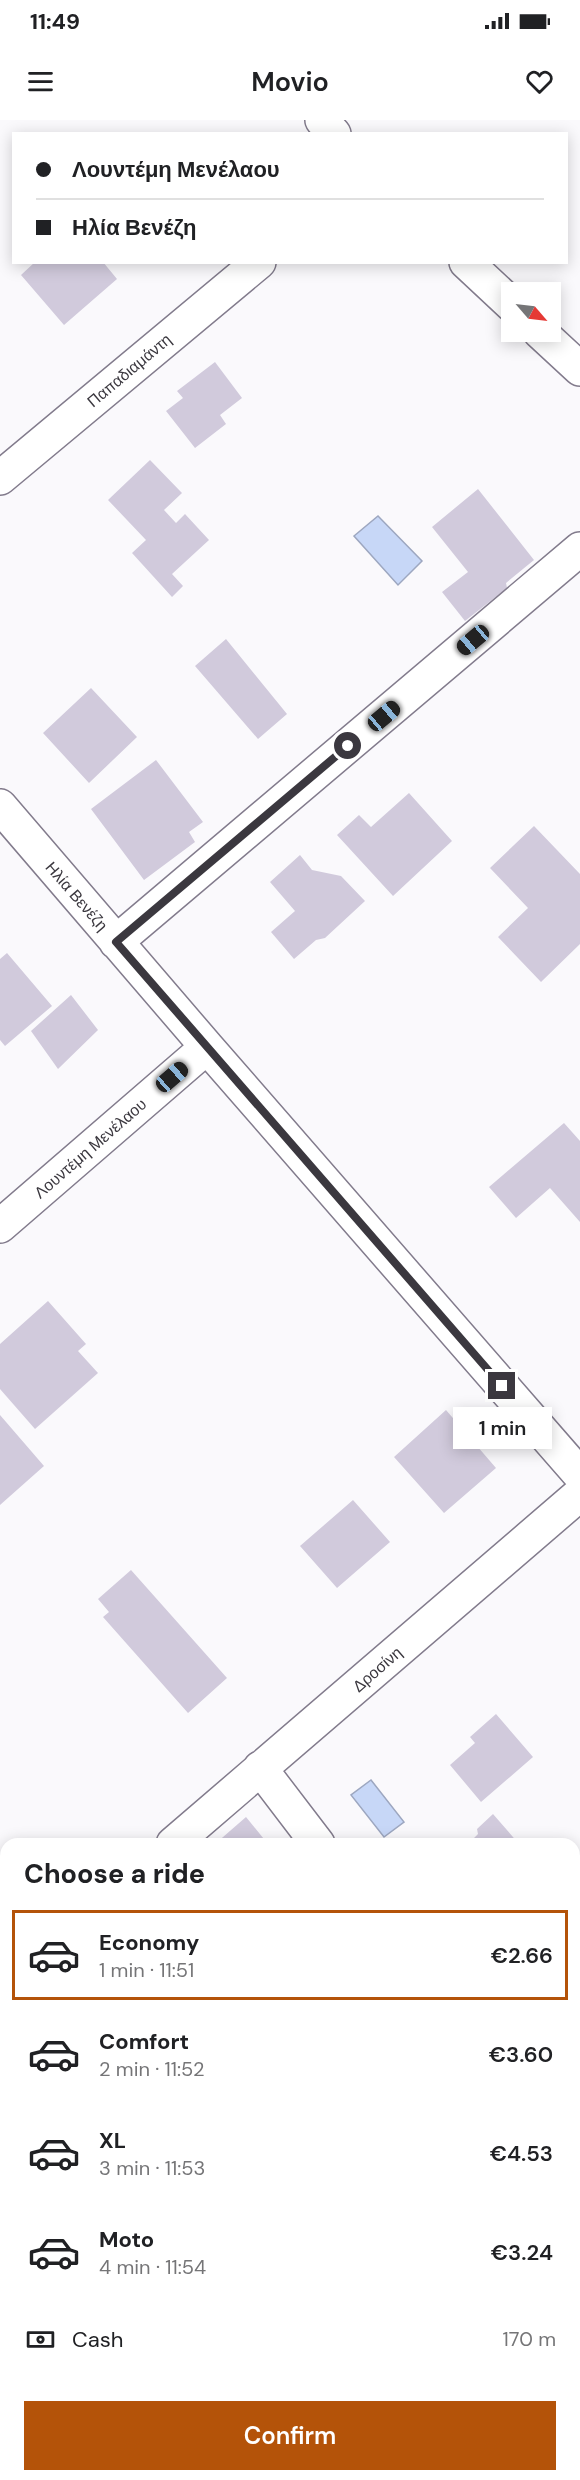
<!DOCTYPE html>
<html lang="en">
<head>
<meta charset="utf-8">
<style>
	:root { --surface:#fff; --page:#f2f2f2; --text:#202124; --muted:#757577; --line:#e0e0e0; --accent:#b45309 }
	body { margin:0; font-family:"DM Sans",sans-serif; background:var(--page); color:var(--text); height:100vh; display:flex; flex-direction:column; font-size:22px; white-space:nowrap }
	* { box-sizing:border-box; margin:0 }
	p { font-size:20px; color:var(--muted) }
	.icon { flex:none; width:33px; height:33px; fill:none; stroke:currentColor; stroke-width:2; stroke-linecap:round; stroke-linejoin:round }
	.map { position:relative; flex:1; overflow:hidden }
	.panel { position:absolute; left:0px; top:1718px; width:580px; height:644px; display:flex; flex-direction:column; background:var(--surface); border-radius:18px 18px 0 0; box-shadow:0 3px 15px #0003 }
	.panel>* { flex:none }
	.top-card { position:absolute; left:12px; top:12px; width:556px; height:132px; border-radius:0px; box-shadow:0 3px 15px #0003; display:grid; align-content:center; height:132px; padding:0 24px; background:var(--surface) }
	.needle { width:39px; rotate:118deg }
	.tools { position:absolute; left:501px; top:162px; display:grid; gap:12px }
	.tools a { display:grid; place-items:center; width:60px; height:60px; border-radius:0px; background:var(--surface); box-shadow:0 3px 15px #0003; font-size:30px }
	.end { position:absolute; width:27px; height:27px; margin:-14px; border:8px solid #3b383f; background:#fff; box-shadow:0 0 0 3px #fff }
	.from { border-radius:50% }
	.bubble { position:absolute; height:42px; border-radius:0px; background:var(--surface); box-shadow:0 3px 15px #0003; font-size:20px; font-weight:600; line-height:42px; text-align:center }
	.car { position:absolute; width:18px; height:36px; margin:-18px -9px; border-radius:8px; box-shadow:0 0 4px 2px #0007; background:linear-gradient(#222 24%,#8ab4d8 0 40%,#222 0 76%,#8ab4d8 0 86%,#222 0) }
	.top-card b { display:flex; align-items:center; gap:21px; height:57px; font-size:22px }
	.top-card b+b { border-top:2px solid var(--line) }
	.top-card i { width:15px; height:15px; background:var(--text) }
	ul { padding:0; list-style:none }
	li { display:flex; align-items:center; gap:18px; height:90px; margin:0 12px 9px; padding:0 12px; border:3px solid transparent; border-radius:0px }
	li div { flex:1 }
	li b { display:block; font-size:22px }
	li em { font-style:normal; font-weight:600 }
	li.active { border-color:var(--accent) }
	li>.icon { width:54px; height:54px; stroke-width:1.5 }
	h2 { padding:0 24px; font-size:27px; line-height:72px }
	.pay { display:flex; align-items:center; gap:15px; height:66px; padding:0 24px; font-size:22px }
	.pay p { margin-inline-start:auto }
	.primary-button { display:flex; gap:12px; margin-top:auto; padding:12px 24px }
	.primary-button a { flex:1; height:69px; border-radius:0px; background:var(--accent); color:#fff; font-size:24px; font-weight:600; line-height:69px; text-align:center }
	.status { display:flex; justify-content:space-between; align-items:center; height:42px; padding:0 30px; background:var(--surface); direction:ltr }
	.status svg { height:16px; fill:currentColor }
	header { display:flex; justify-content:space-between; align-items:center; height:78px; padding:0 24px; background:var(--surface); font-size:27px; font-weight:600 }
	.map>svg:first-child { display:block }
	.water { fill:#c7d7f7; stroke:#9da7c0; stroke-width:1.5 }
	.building { fill:#d1cadc }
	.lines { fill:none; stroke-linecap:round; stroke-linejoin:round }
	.street-casing { stroke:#827b8c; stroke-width:36 }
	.secondary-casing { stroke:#827b8c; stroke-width:36 }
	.primary-casing { stroke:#b6897d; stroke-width:36 }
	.street { stroke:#fff; stroke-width:33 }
	.secondary { stroke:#fde8e2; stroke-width:33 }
	.primary { stroke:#fbd2c5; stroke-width:33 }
	.route { stroke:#3b383f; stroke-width:8 }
	.labels { text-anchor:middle; stroke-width:5; stroke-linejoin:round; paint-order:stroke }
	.street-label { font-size:16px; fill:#3b383f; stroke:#fff }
</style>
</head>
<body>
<div class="status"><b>11:49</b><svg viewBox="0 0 49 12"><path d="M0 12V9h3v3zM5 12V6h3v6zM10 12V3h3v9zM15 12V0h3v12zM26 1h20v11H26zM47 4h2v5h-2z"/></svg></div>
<header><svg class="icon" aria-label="menu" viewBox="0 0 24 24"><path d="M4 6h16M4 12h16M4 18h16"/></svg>Movio<svg class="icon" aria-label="heart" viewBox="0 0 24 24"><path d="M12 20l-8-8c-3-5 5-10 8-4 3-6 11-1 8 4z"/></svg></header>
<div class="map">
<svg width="580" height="2360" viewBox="0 0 580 2360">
	<rect width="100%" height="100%" fill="#faf9fc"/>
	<!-- water -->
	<path class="water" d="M378 396 422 441 398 465 354 416Z
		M371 1660 404 1702 384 1717 351 1675Z"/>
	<!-- building -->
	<path class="building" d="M35 142H103L117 159 64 205 21 155Z
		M215 242 242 278 220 295 226 304 195 328 166 291 183 278 177 271Z
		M150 340 182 373 164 390 176 403 185 394 209 420 172 454 183 466 172 477 132 433 146 420 108 380Z
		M478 369 534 440 506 463 507 468 465 501 442 472 468 452 432 407Z
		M226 519 287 594 258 619 195 546Z
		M91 568 137 617 89 663 43 613Z
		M156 640 203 702 189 712 195 722 144 760 91 689Z
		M409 673 452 721 393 776 337 715 359 695 371 707Z
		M534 706 580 754V824L541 862 498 817 528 788 490 748Z
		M300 735 312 750 341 756 365 781 325 818 316 820 294 839 271 812 295 791 270 762Z
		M7 833 52 886 5 926 0 920V839Z
		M71 875 98 910 58 949 31 911Z
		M564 1003 580 1021V1102L550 1068 516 1098 489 1067Z
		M48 1181 86 1224 78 1231 98 1253 35 1309 0 1269V1224Z
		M446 1290 496 1348 444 1393 394 1337Z
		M0 1295 44 1346 0 1385Z
		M353 1380 390 1422 337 1468 300 1426Z
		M131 1450 227 1558 188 1593 103 1497 109 1492 98 1479Z
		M496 1594 533 1637 481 1682 450 1645 475 1623 470 1617Z
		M493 1694 519 1724H458L465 1718 469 1723 478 1714 477 1709Z
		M246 1697 268 1724H215Z
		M6 1899V2023L0 2016V1904Z
		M482 2355H529L532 2360H483Z"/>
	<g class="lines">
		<!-- street casing -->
		<g class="street-casing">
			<path id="street" d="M322 0 334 14
				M466 142 512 185
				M540 212 580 249
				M0 358 259 142
				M0 686 207 927 580 1355
				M116 822 580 429
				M0 1106 207 927
				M260 1648 318 1724
				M173 1724 580 1374
				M0 1873 6 1868
				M0 2059 6 2065
				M574 2061 580 2068"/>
		</g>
		<!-- secondary casing -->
		<g class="secondary-casing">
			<path id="secondary" d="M574 2169 580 2167
				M574 2233 580 2231"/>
		</g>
		<!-- primary casing -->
		<g class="primary-casing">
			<path id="primary" d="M0 2167 6 2172
				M0 2247 6 2252
				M135 2355 142 2360
				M231 2355 237 2360
				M418 2355 421 2360"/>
		</g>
		<!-- street -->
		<use href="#street" class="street"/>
		<!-- secondary -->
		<use href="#secondary" class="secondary"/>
		<!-- primary -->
		<use href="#primary" class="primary"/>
	</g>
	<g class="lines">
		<!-- route -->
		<path class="route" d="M348 626 116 822 502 1266"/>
	</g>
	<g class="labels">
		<!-- street labels -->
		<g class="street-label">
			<text transform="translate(129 250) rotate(-40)" y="6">Παπαδιαμάντη</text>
			<text transform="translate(77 776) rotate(49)" y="6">Ηλία Βενέζη</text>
			<text transform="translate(90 1028) rotate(-41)" y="6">Λουντέμη Μενέλαου</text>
			<text transform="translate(377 1549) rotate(-41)" y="6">Δροσίνη</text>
		</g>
	</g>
</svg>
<div class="tools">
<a><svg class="needle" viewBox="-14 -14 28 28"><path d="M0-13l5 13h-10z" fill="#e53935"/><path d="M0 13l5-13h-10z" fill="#757577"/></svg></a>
</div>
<i class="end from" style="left:348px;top:626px"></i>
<i class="end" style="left:502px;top:1266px"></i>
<div class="bubble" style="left:453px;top:1287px;width:99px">1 min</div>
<i class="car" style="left:473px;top:520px;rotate:230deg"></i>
<i class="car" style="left:384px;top:596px;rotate:50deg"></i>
<i class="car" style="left:172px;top:957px;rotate:49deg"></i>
<div class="top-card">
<b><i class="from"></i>Λουντέμη Μενέλαου</b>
<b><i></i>Ηλία Βενέζη</b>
</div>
<section class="panel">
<h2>Choose a ride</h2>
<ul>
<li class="active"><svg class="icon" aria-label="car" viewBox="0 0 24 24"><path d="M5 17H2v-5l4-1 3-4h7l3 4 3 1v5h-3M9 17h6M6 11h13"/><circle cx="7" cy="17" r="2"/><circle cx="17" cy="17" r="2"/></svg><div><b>Economy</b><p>1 min · 11:51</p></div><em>€2.66</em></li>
<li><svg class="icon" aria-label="car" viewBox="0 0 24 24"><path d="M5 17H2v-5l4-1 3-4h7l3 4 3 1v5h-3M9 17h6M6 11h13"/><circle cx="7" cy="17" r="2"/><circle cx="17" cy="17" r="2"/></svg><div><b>Comfort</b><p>2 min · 11:52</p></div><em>€3.60</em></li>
<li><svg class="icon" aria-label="car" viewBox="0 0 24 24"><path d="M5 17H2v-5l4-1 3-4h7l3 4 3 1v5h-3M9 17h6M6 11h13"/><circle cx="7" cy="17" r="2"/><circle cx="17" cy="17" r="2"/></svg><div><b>XL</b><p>3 min · 11:53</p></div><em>€4.53</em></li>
<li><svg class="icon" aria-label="car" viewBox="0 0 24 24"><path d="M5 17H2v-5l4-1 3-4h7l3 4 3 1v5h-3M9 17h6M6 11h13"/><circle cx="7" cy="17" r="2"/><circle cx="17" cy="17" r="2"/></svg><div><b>Moto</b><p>4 min · 11:54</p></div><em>€3.24</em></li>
</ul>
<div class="pay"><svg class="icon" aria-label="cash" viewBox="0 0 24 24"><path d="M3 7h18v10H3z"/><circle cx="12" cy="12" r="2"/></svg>Cash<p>170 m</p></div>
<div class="primary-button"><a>Confirm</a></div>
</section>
</div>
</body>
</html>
